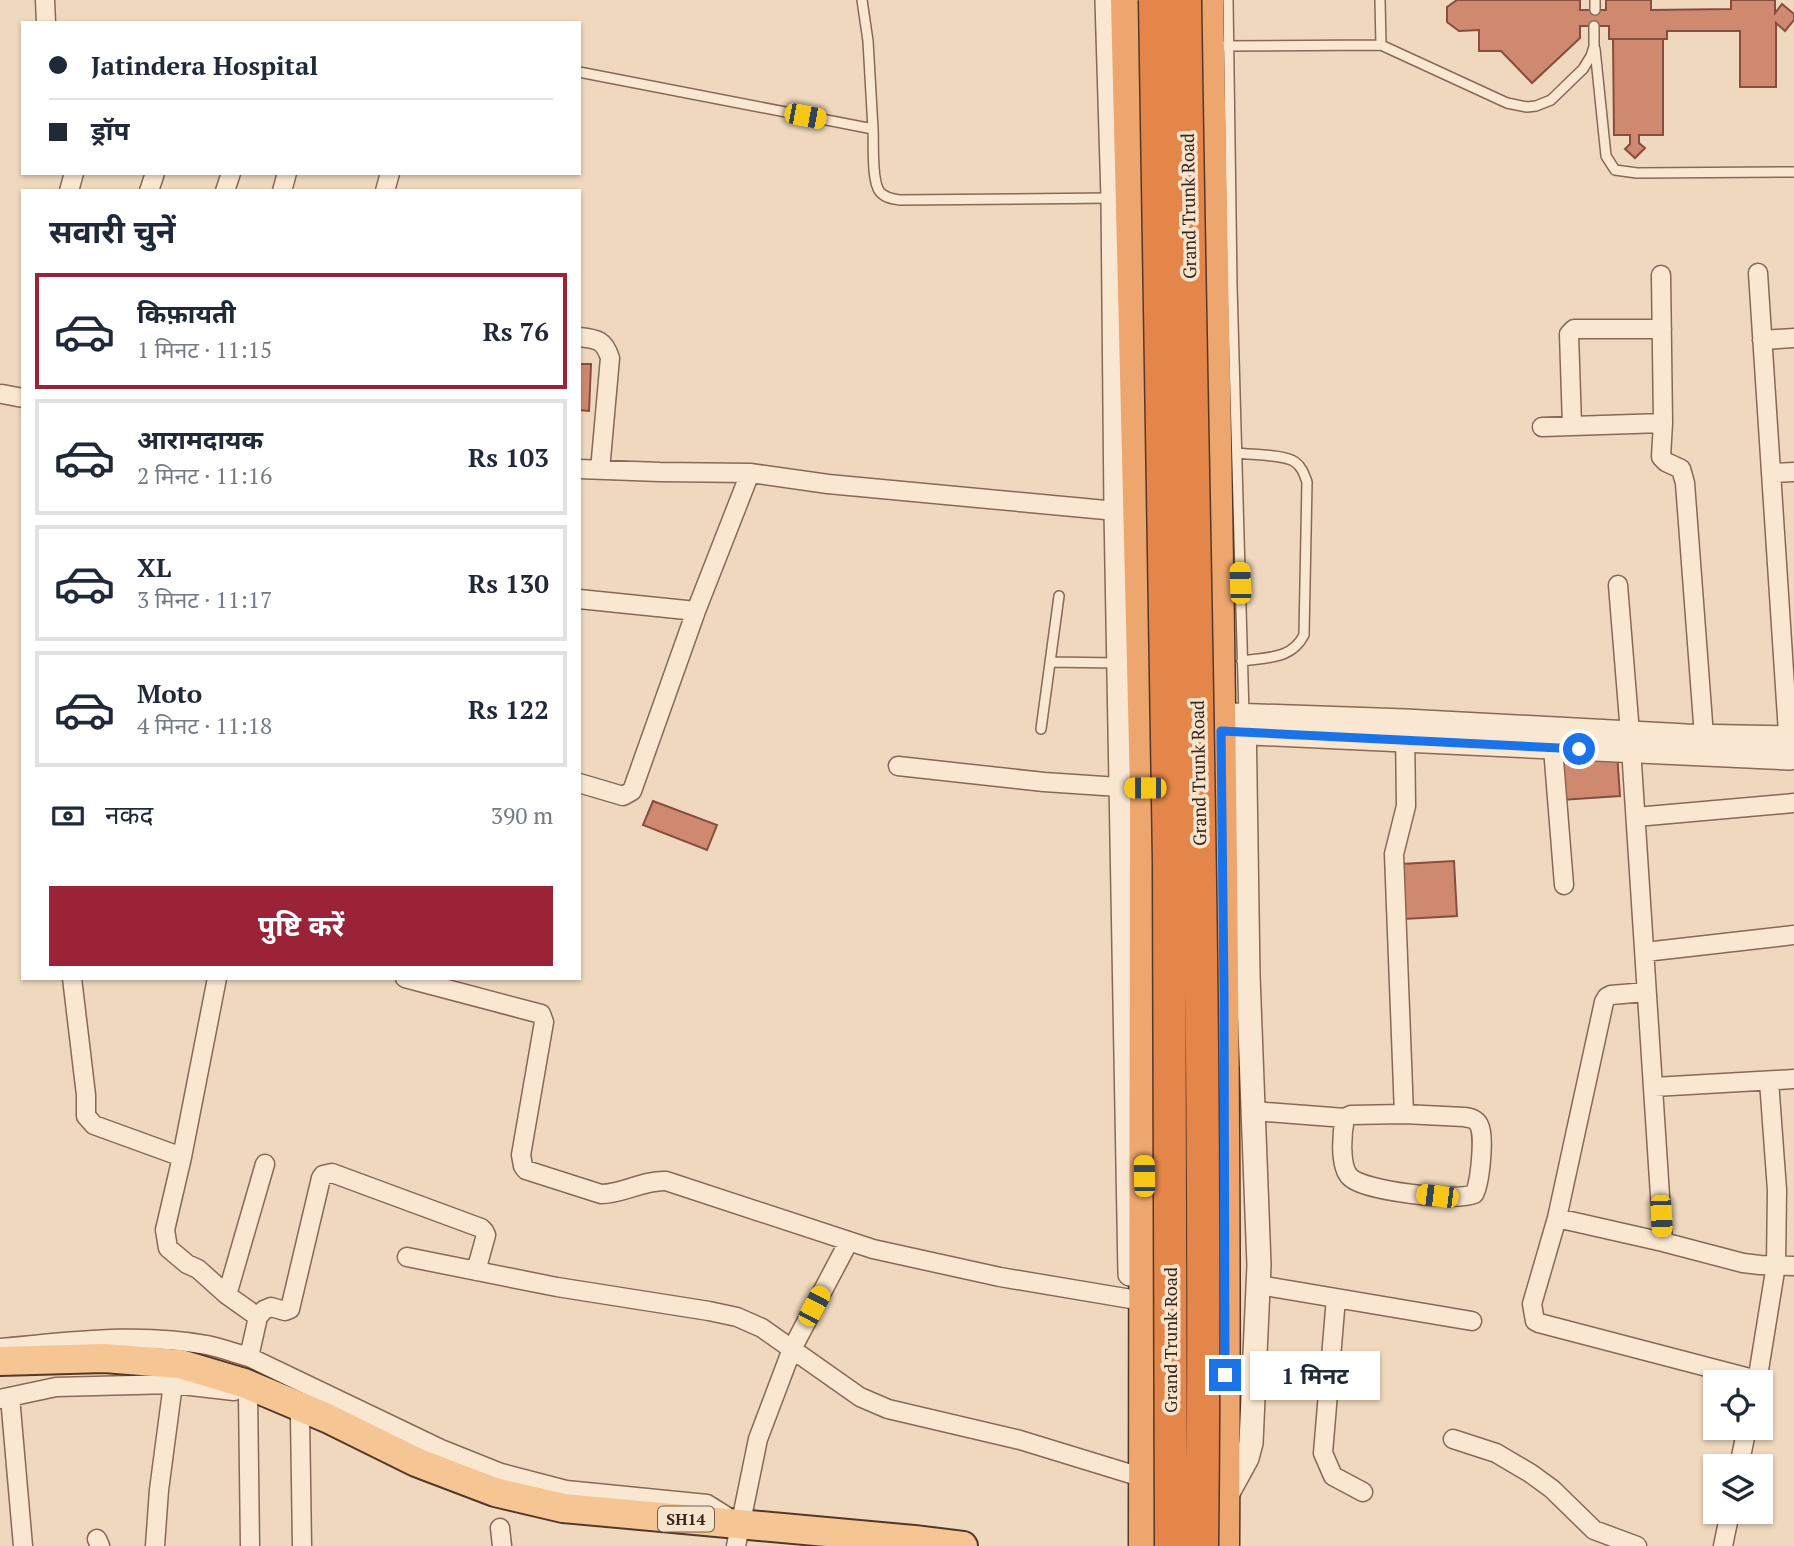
<!DOCTYPE html>
<html lang="hi">
<head>
<meta charset="utf-8">
<style>
	:root { --surface:#fff; --page:#f2f2f3; --text:#1f2937; --muted:#747a83; --line:#e0e1e3; --accent:#9a2338 }
	body { margin:0; font-family:"PT Serif","Noto Sans Devanagari",serif; background:var(--page); color:var(--text); height:100vh; display:flex; flex-direction:column; font-size:26px; white-space:nowrap }
	* { box-sizing:border-box; margin:0 }
	p { font-size:23px; color:var(--muted) }
	.icon { flex:none; width:38px; height:38px; fill:none; stroke:currentColor; stroke-width:2; stroke-linecap:round; stroke-linejoin:round }
	.map { position:relative; flex:1; overflow:hidden }
	.drawer { position:absolute; left:21px; top:189px; width:560px; height:791px; display:flex; flex-direction:column; background:var(--surface); border-radius:0px; box-shadow:0 2px 5px #0004 }
	.drawer>* { flex:none }
	.banner { position:absolute; left:21px; top:21px; width:560px; height:154px; border-radius:0px; box-shadow:0 2px 5px #0004; display:grid; align-content:center; height:154px; padding:0 28px; background:var(--surface) }
	.buttons { position:absolute; left:1703px; top:1370px; display:grid; gap:14px }
	.buttons a { display:grid; place-items:center; width:70px; height:70px; border-radius:0px; background:var(--surface); box-shadow:0 2px 5px #0004; font-size:35px }
	.end { position:absolute; width:32px; height:32px; margin:-16px; border:9px solid #1a73e8; background:#fff; box-shadow:0 0 0 4px #fff }
	.from { border-radius:50% }
	.bubble { position:absolute; height:49px; border-radius:0px; background:var(--surface); box-shadow:0 2px 5px #0004; font-size:23px; font-weight:700; line-height:49px; text-align:center }
	.car { position:absolute; width:21px; height:42px; margin:-21px -10px; border-radius:9px; box-shadow:0 0 5px 2px #0007; background:linear-gradient(#f5c518 24%,#345 0 40%,#f5c518 0 76%,#345 0 86%,#f5c518 0) }
	.banner b { display:flex; align-items:center; gap:24px; height:66px; font-size:26px }
	.banner b+b { border-top:2px solid var(--line) }
	.banner i { width:18px; height:18px; background:var(--text) }
	ul { padding:0; list-style:none }
	li { display:flex; align-items:center; gap:21px; height:116px; margin:0 14px 10px; padding:0 14px; border:4px solid var(--line); border-radius:0px }
	li div { flex:1 }
	li b { display:block; font-size:26px }
	li em { font-style:normal; font-weight:700 }
	li.active { border-color:var(--accent) }
	li>.icon { width:63px; height:63px; stroke-width:1.5 }
	h2 { padding:0 28px; font-size:32px; line-height:84px }
	.pay { display:flex; align-items:center; gap:18px; height:77px; padding:0 28px; font-size:26px }
	.pay p { margin-inline-start:auto }
	.primary-button { display:flex; gap:14px; margin-top:auto; padding:14px 28px }
	.primary-button a { flex:1; height:80px; border-radius:0px; background:var(--accent); color:#fff; font-size:28px; font-weight:700; line-height:80px; text-align:center }
	.map>svg:first-child { display:block }
	.building { fill:#cf8971; stroke:#884d3b; stroke-width:2 }
	.lines { fill:none; stroke-linecap:round; stroke-linejoin:round }
	.service-casing { stroke:#886856; stroke-width:12 }
	.minor-casing { stroke:#886856; stroke-width:21 }
	.tertiary-casing { stroke:#886856; stroke-width:26 }
	.primary-casing { stroke:#55382b; stroke-width:32 }
	.trunk-casing { stroke:#55382b; stroke-width:33 }
	.service { stroke:#fae7d1; stroke-width:9 }
	.minor { stroke:#fae7d1; stroke-width:18 }
	.tertiary { stroke:#fae7d1; stroke-width:23 }
	.primary { stroke:#f5c693; stroke-width:28 }
	.trunk { stroke:#eca66e; stroke-width:30 }
	.motorway-bridge-casing { stroke:#55382b; stroke-width:35; stroke-linecap:butt }
	.motorway-bridge { stroke:#e48649; stroke-width:32 }
	.route { stroke:#1a73e8; stroke-width:9 }
	.labels { text-anchor:middle; stroke-width:7; stroke-linejoin:round; paint-order:stroke }
	.shield { fill:#f7e4cd; stroke:#715e50; stroke-width:2 }
	.shield-label { font-size:16px; font-weight:bold; fill:#37241b }
	.street-label { font-size:18px; fill:#37241b; stroke:#f7e4cd }
</style>
</head>
<body>
<div class="map">
<svg width="1794" height="1546" viewBox="0 0 1794 1546">
	<rect width="100%" height="100%" fill="#efd8bd"/>
	<!-- building -->
	<path class="building" d="M1457 0H1580V10H1606V0H1651V10L1731 9V0H1775V13L1782 4 1794 14V20L1785 31 1776 23V87H1740V31H1667V39H1609V26H1580V38L1532 83 1501 51H1479V30L1459 31 1447 22V7Z
		M1613 39H1663V135H1639V143L1645 148 1635 158 1625 149 1630 144V135H1614Z
		M579 364H591L589 411 579 410Z
		M1617 753 1620 796 1561 800 1558 758Z
		M653 801 717 825 707 850 643 825Z
		M1454 861 1457 916 1404 919 1401 864Z"/>
	<g class="lines">
		<!-- service casing -->
		<g class="service-casing">
			<path id="service" d="M862 0 868 41 873 129
				M1228 0 1232 286 1244 715
				M1380 0 1381 45
				M1595 10V0
				M1224 46 1381 45 1507 103 1527 107 1536 106 1551 100 1583 69 1591 56 1594 47V26
				M1595 49 1606 156 1615 170 1637 173 1794 172
				M579 72 873 129C874 143 871 181 880 192 885 198 893 199 900 200L1112 198
				M1237 453C1251 455 1284 454 1295 462 1302 467 1304 474 1307 482L1304 635C1291 660 1267 657 1242 661
				M1050 662 1119 663
				M1041 729 1059 596"/>
		</g>
		<!-- minor casing -->
		<g class="minor-casing">
			<path id="minor" d="M45 0 46 23
				M69 191 74 173
				M149 191 155 173
				M225 191 231 173
				M282 191 287 173
				M385 191 390 173
				M1758 273 1789 748
				M1661 275 1663 423 1661 457 1666 462 1681 469 1685 483 1704 736
				M579 337C598 339 604 340 610 358L600 470
				M1762 340 1794 338
				M2 394 23 398
				M1572 426 1569 334 1574 329H1662
				M1542 427 1663 423
				M579 469 660 472 750 473 828 484 1127 512
				M1771 473 1794 472
				M1618 585 1630 733 1663 1242
				M579 599 696 611
				M1553 748 1564 885
				M898 766 1044 782 1134 788
				M579 783 623 796 632 791 696 611 750 473
				M1636 817 1794 803
				M1645 952 1794 935
				M72 978 86 1095V1116L94 1125 182 1157
				M217 978 182 1157 165 1230 168 1248 187 1264 198 1269 227 1295 258 1317 249 1357 441 1449 501 1473 566 1490 707 1504 734 1521
				M405 978 541 1014 544 1022 521 1155 523 1166 526 1170 601 1194C623 1194 643 1180 666 1181L873 1249 1000 1277 1131 1299
				M1646 992 1611 995 1607 997 1604 1002 1557 1218 1532 1304 1535 1321 1539 1323 1757 1380
				M1654 1087 1794 1079
				M1253 1111 1345 1118
				M1404 1114 1351 1115 1345 1118C1342 1132 1339 1166 1350 1177 1363 1191 1456 1202 1474 1194 1480 1184 1485 1136 1479 1125 1476 1119 1471 1118 1464 1117L1404 1114 1394 854 1406 806 1405 728
				M1557 1218 1663 1242 1743 1263 1760 1265 1794 1266
				M407 1257 557 1287 709 1311 737 1317 762 1328 860 1397 888 1409 1020 1440 1144 1478
				M1259 1285 1472 1321
				M227 1295 265 1164
				M1336 1298 1323 1453 1333 1476 1363 1492
				M258 1317 264 1310 271 1307 285 1311 290 1309 321 1178 323 1175 332 1173 481 1228 484 1231 486 1235 476 1271
				M0 1348C69 1342 138 1332 207 1345 221 1348 235 1353 249 1357
				M1757 1382 1776 1265 1777 1190 1769 1081
				M248 1395 250 1546
				M10 1397 23 1546
				M0 1399 56 1387 173 1384 234 1391
				M300 1417 302 1546
				M1453 1439 1496 1453 1530 1473 1552 1489 1594 1530 1637 1546
				M1739 1466 1747 1428
				M500 1528 502 1546
				M97 1539 100 1546
				M155 1546 159 1490 173 1384
				M736 1546 758 1439 792 1349 849 1241
				M1723 1546 1730 1512"/>
		</g>
		<!-- tertiary casing -->
		<g class="tertiary-casing">
			<path id="tertiary" d="M1107 0 1113 198 1116 511 1130 1274
				M1231 715 1405 721 1686 736 1789 738 1794 736
				M1231 732 1790 758 1794 756
				M1224 1500 1247 1458 1251 1443 1259 1265 1248 976 1244 715"/>
		</g>
		<!-- primary casing -->
		<g class="primary-casing">
			<path id="primary" d="M0 1361 104 1358 180 1364 244 1383 327 1418 416 1462 495 1492 563 1508 914 1540 963 1546"/>
		</g>
		<!-- trunk casing -->
		<g class="trunk-casing">
			<path id="trunk" d="M1126 0 1145 788 1144 1546
				M1208 0C1218 515 1227 1031 1224 1546"/>
		</g>
		<!-- service -->
		<use href="#service" class="service"/>
		<!-- minor -->
		<use href="#minor" class="minor"/>
		<!-- tertiary -->
		<use href="#tertiary" class="tertiary"/>
		<!-- primary -->
		<use href="#primary" class="primary"/>
		<!-- trunk -->
		<use href="#trunk" class="trunk"/>
		<!-- motorway-bridge casing -->
		<g class="motorway-bridge-casing">
			<path id="motorway-bridge" d="M1155 0 1169 861 1171 1546
				M1185 0C1192 515 1208 1031 1202 1546"/>
		</g>
		<!-- motorway-bridge -->
		<use href="#motorway-bridge" class="motorway-bridge"/>
	</g>
	<g class="lines">
		<!-- route -->
		<path class="route" d="M1225 1375 1224 992 1221 731 1579 749"/>
	</g>
	<g class="labels">
		<!-- shield labels -->
		<rect class="shield" x="658" y="1506.5" width="56" height="25" rx="5"/>
		<g class="shield-label">
			<text x="686" y="1525">SH14</text>
		</g>
		<!-- street labels -->
		<g class="street-label">
			<text transform="translate(1189 206) rotate(-91)" y="6">Grand Trunk Road</text>
			<text transform="translate(1199 773) rotate(-91)" y="6">Grand Trunk Road</text>
			<text transform="translate(1171 1340) rotate(-90)" y="6">Grand Trunk Road</text>
		</g>
	</g>
</svg>
<div class="buttons">
<a><svg class="icon" aria-label="locate" viewBox="0 0 24 24"><circle cx="12" cy="12" r="6"/><path d="M12 2v4M12 18v4M2 12h4M18 12h4"/></svg></a>
<a><svg class="icon" aria-label="layers" viewBox="0 0 24 24"><path d="M12 4l9 5-9 5-9-5zM3 14l9 5 9-5"/></svg></a>
</div>
<i class="end from" style="left:1579px;top:749px"></i>
<i class="end" style="left:1225px;top:1375px"></i>
<div class="bubble" style="left:1250px;top:1351px;width:130px">1 मिनट</div>
<i class="car" style="left:805px;top:116px;rotate:101deg"></i>
<i class="car" style="left:1240px;top:583px;rotate:358deg"></i>
<i class="car" style="left:1145px;top:788px;rotate:270deg"></i>
<i class="car" style="left:1144px;top:1176px;rotate:359deg"></i>
<i class="car" style="left:1437px;top:1196px;rotate:277deg"></i>
<i class="car" style="left:1661px;top:1216px;rotate:177deg"></i>
<i class="car" style="left:814px;top:1306px;rotate:28deg"></i>
<div class="banner">
<b><i class="from"></i>Jatindera Hospital</b>
<b><i></i>ड्रॉप</b>
</div>
<section class="drawer">
<h2>सवारी चुनें</h2>
<ul>
<li class="active"><svg class="icon" aria-label="car" viewBox="0 0 24 24"><path d="M5 17H2v-5l4-1 3-4h7l3 4 3 1v5h-3M9 17h6M6 11h13"/><circle cx="7" cy="17" r="2"/><circle cx="17" cy="17" r="2"/></svg><div><b>किफ़ायती</b><p>1 मिनट · 11:15</p></div><em>Rs 76</em></li>
<li><svg class="icon" aria-label="car" viewBox="0 0 24 24"><path d="M5 17H2v-5l4-1 3-4h7l3 4 3 1v5h-3M9 17h6M6 11h13"/><circle cx="7" cy="17" r="2"/><circle cx="17" cy="17" r="2"/></svg><div><b>आरामदायक</b><p>2 मिनट · 11:16</p></div><em>Rs 103</em></li>
<li><svg class="icon" aria-label="car" viewBox="0 0 24 24"><path d="M5 17H2v-5l4-1 3-4h7l3 4 3 1v5h-3M9 17h6M6 11h13"/><circle cx="7" cy="17" r="2"/><circle cx="17" cy="17" r="2"/></svg><div><b>XL</b><p>3 मिनट · 11:17</p></div><em>Rs 130</em></li>
<li><svg class="icon" aria-label="car" viewBox="0 0 24 24"><path d="M5 17H2v-5l4-1 3-4h7l3 4 3 1v5h-3M9 17h6M6 11h13"/><circle cx="7" cy="17" r="2"/><circle cx="17" cy="17" r="2"/></svg><div><b>Moto</b><p>4 मिनट · 11:18</p></div><em>Rs 122</em></li>
</ul>
<div class="pay"><svg class="icon" aria-label="cash" viewBox="0 0 24 24"><path d="M3 7h18v10H3z"/><circle cx="12" cy="12" r="2"/></svg>नकद<p>390 m</p></div>
<div class="primary-button"><a>पुष्टि करें</a></div>
</section>
</div>
</body>
</html>
